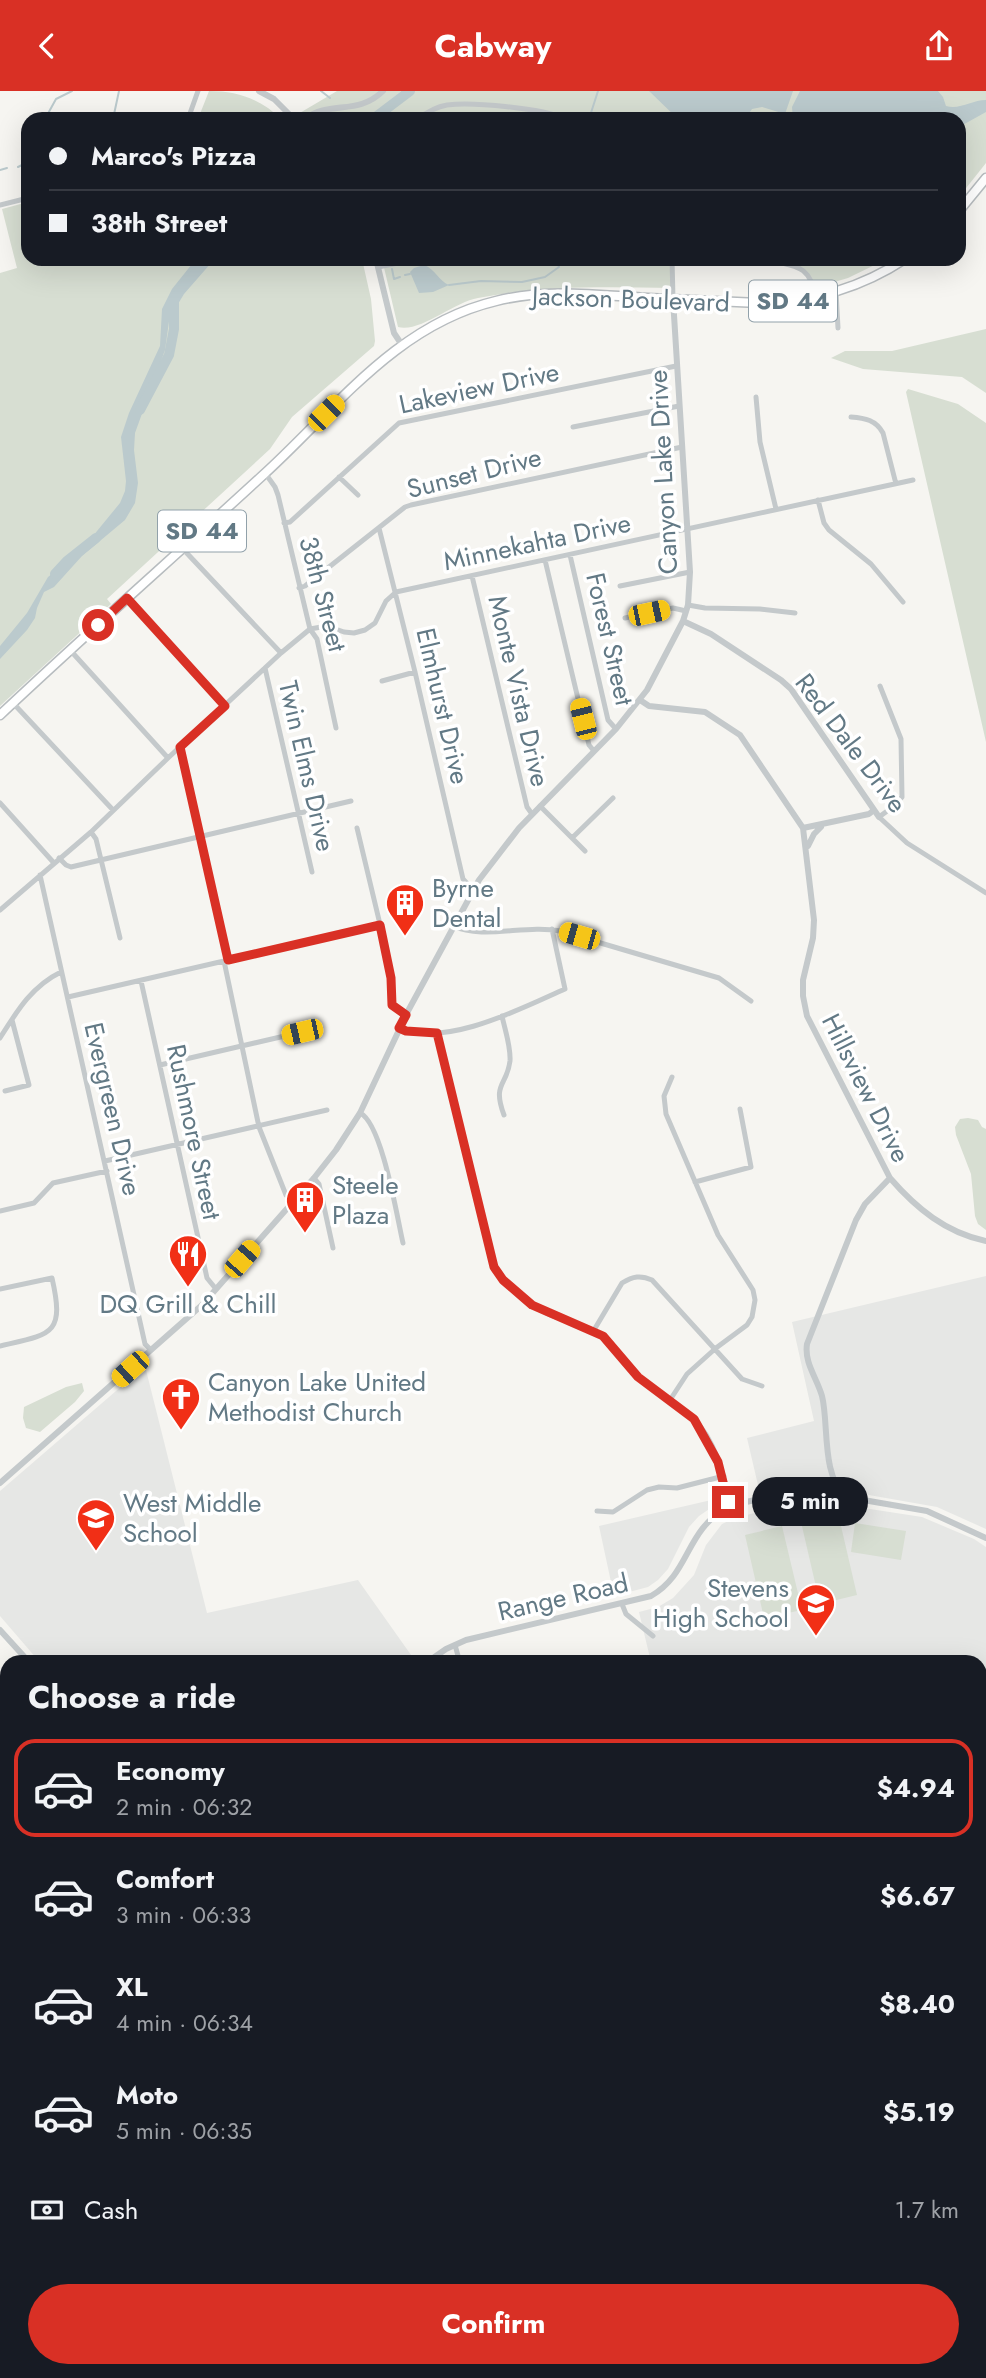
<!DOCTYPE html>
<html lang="en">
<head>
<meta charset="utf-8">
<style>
	:root { --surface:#171b24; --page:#20242c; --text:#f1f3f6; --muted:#9ea1a6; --line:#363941; --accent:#d93025 }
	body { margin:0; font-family:Jost,sans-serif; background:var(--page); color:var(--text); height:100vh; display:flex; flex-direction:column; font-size:26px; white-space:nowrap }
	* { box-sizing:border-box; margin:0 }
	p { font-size:23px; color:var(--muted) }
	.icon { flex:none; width:38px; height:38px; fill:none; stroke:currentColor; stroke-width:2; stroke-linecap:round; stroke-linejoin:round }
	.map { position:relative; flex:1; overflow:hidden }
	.details { position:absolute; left:0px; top:1564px; width:987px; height:723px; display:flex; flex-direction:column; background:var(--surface); border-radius:21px 21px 0 0; box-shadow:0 7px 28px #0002 }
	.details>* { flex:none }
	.top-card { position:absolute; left:21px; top:21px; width:945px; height:154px; border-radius:21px; box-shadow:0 7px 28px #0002; display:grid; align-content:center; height:154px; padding:0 28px; background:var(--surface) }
	.end { position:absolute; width:32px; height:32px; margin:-16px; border:9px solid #d93025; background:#fff; box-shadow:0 0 0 4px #fff }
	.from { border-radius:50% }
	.bubble { position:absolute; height:49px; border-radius:24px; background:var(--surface); box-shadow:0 7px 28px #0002; font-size:23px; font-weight:700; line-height:49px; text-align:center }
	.car { position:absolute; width:21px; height:42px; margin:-21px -10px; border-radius:9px; box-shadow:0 0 5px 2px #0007; background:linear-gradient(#f5c518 24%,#345 0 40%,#f5c518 0 76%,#345 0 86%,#f5c518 0) }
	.top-card b { display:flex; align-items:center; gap:24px; height:66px; font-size:26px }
	.top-card b+b { border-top:2px solid var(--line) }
	.top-card i { width:18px; height:18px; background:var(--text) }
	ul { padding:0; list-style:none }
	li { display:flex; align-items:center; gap:21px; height:98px; margin:0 14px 10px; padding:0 14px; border:4px solid transparent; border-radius:21px }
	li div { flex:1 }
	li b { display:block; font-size:26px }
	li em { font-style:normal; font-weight:700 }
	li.active { border-color:var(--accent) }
	li>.icon { width:63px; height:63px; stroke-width:1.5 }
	h2 { padding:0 28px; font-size:32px; line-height:84px }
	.pay { display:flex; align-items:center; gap:18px; height:77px; padding:0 28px; font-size:26px }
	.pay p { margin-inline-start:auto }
	.button { display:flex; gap:14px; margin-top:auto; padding:14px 28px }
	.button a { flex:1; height:80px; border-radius:42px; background:var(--accent); color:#fff; font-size:28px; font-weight:700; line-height:80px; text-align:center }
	header { display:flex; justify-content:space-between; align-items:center; height:91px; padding:0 28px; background:var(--accent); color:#fff; font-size:32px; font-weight:700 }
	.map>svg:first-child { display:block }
	.built { fill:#e6e7e5 }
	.green { fill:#d7ded2 }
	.water { fill:#bbcacd }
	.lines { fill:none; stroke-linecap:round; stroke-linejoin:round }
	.stream { stroke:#bbcacd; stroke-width:2 }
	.river { stroke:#bbcacd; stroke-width:10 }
	.primary-casing { stroke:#b7bcbf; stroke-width:11 }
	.minor { stroke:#c4c9cb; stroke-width:5 }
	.tertiary { stroke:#c4c9cb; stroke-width:6 }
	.primary { stroke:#fff; stroke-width:8 }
	.route { stroke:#d93025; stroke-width:9 }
	.labels { text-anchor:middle; stroke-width:7; stroke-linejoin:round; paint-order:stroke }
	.shield { fill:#fff; stroke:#91a1aa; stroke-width:2 }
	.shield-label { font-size:24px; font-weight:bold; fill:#627985 }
	.street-label { font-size:26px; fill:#627985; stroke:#fff }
	.poi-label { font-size:26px; fill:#627985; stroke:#fff; text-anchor:start }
</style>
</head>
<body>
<header><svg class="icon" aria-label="back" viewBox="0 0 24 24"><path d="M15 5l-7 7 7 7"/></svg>Cabway<svg class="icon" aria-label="share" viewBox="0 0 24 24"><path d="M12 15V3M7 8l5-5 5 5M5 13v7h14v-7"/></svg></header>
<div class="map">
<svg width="986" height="2287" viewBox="0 0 986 2287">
	<rect width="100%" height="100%" fill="#f6f5f1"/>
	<!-- built -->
	<path class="built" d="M986 1185V1438L937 1416 846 1400 830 1393 761 1407 747 1347 814 1330 792 1231Z
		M145 1275 207 1522 358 1489 416 1571 41 1572 37 1568 0 1525V1400Z
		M835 1404 844 1412 857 1416 922 1426 974 1448 986 1456V1650L980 1651V1572L651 1571 639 1521 658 1516 673 1507 694 1484 706 1454 722 1433 737 1426Z
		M720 1407 721 1410 699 1425 689 1436 668 1478 658 1489 648 1496 614 1505 599 1435Z"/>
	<!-- green -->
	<path class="green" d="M209 0C237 0 261 8 281 28H198Z
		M337 0H986V72L959 106V28H302L298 23Z
		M28 111V168H362L371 208 375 250 374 255 292 326 270 358 107 508 111 513 0 615V182L17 177 2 118Z
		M382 168H683L673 174 672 197C606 196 542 194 478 207 454 211 420 242 398 236Z
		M766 168H887L848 187 814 197 807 181Z
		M986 238V302L962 286 863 278 831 267 845 260H892Z
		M908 298 958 313 986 332V651L906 301Z
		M968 1027 978 1029 982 1036 986 1038V1139L978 1133 975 1125 971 1083 956 1044 955 1036 960 1028Z
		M82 1292 84 1300 75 1311 40 1341 26 1337 23 1327 24 1316 66 1296Z
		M838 1422 857 1504 820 1513 801 1431Z
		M855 1432 906 1440 901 1469 851 1461Z
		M782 1435 802 1519 764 1527 745 1444Z
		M7 1890V1973L0 1970V1892Z"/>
	<!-- water -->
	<path class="water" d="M649 0H793L785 23 762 16 752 18 745 28H678Z
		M800 0H938L943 6 946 15C960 19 972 9 986 9V21L959 36V28H793L792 16Z
		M196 168H205L172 209 165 259 135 342 134 359 138 392 135 412 125 429 82 465 54 496 44 501 37 517 35 527 27 539 0 568V555L27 522 48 486 79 462 120 412 125 400 126 390 121 346 129 322 160 255 162 218 172 198Z
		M424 174C435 178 439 190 449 194L433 201 419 202 410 181 414 177Z"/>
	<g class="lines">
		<!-- stream -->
		<path class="stream" d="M321 0 330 7
			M402 1H409
			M45 28 56 8 72 0
			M113 28 119 0
			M589 28 598 0
			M18 76 24 73 28 66
			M0 79 7 77
			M392 178 394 188 400 186
			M405 184 410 183
			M449 194 481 190 522 191 545 186 559 176 556 168"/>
		<!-- river -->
		<path class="river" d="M373 28 410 0
			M140 319 169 264 174 238V210L180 200 208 168
			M55 483 67 470 96 447"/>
		<!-- primary casing -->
		<g class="primary-casing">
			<path id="primary" d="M959 120 986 87
				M0 624C86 543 175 465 262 385 335 319 395 234 496 210 546 197 598 204 648 207 685 209 722 210 759 212 812 211 861 197 905 168
				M0 2230 7 2229
				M309 2280 320 2287"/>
		</g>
		<!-- minor -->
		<path class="minor" d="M188 28 198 0
			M418 28C427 21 435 16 447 14 473 11 542 17 566 28
			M0 114 28 107
			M672 168 673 208
			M766 168C795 176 809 172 816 206
			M673 173 683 168
			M378 176 398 172V168
			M836 201 838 237
			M756 306 760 351 776 418
			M851 326C865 327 876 329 883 342L896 393
			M573 336 679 315
			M265 382 275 396 278 404 310 538 317 548 336 637
			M339 386 358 404
			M818 409 824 432 829 439 871 473 903 511
			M284 432 290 431 399 332 676 275
			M379 437 415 581 463 788 473 799
			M182 457 281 562
			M570 464 608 629 616 638
			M545 469 589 654 594 660
			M472 485 527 716 532 723
			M620 495 690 481
			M299 497 305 495 405 416 411 414 682 356
			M127 507 225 615
			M688 514 705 517 760 518 795 522
			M625 527 673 517 686 520
			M70 559 168 667
			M265 577 312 781
			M382 590 415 581
			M880 595 901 648 902 706 894 715 879 726 907 752 986 802
			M13 612 113 719
			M180 656 228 869
			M0 712 54 772
			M540 715 585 760
			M357 737 384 850 391 887 392 913 406 924
			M91 741 96 748 120 847
			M572 747 613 707
			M59 767 66 774 71 776 351 710
			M40 784 145 1253 151 1259
			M0 819 91 741 168 667 281 562 310 538 327 535 344 541 354 542 365 539 375 532 386 510 396 501 913 389
			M453 835C484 849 526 833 560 840L719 887 751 910
			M224 870 259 1036 286 1104 293 1110
			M141 890 207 1187 216 1198
			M68 906 380 834
			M502 925C505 939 511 956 510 970 507 995 492 992 504 1024
			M399 937C446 957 522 917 565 898L552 838
			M437 942 494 1176C507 1195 525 1212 546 1222 562 1230 581 1232 596 1241 613 1251 622 1271 636 1284 653 1300 676 1310 693 1327 714 1347 726 1386 729 1415
			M0 947C17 920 32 895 61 881
			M160 974 302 941
			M5 1000 29 994 12 929
			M360 1022C382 1032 397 1126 403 1152
			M105 1070 327 1019
			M314 1087 319 1093 333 1157
			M695 1091 751 1076 740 1018
			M0 1120 34 1112 53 1092 107 1080
			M0 1198 52 1187C65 1244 52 1243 0 1255
			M594 1239 622 1192C633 1185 641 1184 652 1189L742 1288 762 1295
			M670 1309 687 1283 716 1257 747 1234 752 1226 755 1209 753 1199 718 1144 666 1023 664 1005 672 986
			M597 1420 613 1421 647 1399 659 1396 677 1397 724 1385
			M622 1513 626 1523 653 1545
			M455 1554 460 1572
			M980 1708 986 1707
			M980 1779 986 1790
			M980 1814 986 1811
			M980 1918 986 1916
			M980 2128 986 2127
			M980 2191 986 2190
			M980 2257 986 2256
			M55 2280 57 2287
			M96 2280 97 2287
			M171 2280 210 2287
			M476 2280 485 2287
			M699 2280 701 2287
			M116 2287 165 2280
			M588 2287 618 2280
			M852 2287 882 2280"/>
		<!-- tertiary -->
		<path class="tertiary" d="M259 0 274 8 294 28
			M305 28C330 9 358 25 383 0
			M376 168 394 242 402 254
			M683 530 711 543 781 589 791 598 879 726
			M640 609 649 615 705 621 740 644 803 737 814 829 813 847 803 889V905L807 925 890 1087C916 1117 946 1142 986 1150
			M803 737 869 723 874 719
			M808 755 814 743 821 736
			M890 1087 865 1113 856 1129 807 1253C804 1272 817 1287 822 1305 829 1332 821 1385 846 1406L927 1420 986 1447
			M0 1392 202 1214 314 1087 336 1059 360 1022 408 920 479 789 519 737 616 638 647 599 683 530 688 514 690 481 673 208
			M0 1539 30 1572
			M426 1572 446 1558 466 1549 651 1505C691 1482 684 1440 729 1415L836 1390
			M980 2005 986 2004"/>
		<!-- primary -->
		<use href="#primary" class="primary"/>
	</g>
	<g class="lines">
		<!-- route -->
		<path class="route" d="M98 534 127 507 225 615 180 656 228 869 380 834 391 887 392 914 406 924 399 937 406 940 437 942 494 1176 503 1189 532 1214 603 1245 638 1286 694 1328 718 1371 728 1411"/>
	</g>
	<!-- icons -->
	<defs>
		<g id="building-pin" transform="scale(2.0125)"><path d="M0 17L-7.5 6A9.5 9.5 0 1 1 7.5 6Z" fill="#f12f16" stroke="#fff"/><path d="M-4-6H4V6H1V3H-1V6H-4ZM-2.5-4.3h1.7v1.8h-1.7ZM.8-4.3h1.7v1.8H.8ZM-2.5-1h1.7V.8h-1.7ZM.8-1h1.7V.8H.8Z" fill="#fff"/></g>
		<g id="restaurant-pin" transform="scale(2.0125)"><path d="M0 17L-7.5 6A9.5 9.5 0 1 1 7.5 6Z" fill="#f12f16" stroke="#fff"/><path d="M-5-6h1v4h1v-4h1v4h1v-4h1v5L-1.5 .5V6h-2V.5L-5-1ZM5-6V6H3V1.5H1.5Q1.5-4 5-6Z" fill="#fff"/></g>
		<g id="church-pin" transform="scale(2.0125)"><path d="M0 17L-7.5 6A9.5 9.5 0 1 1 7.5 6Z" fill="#f12f16" stroke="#fff"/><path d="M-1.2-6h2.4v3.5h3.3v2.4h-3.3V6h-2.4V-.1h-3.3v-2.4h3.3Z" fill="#fff"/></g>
		<g id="school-pin" transform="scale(2.0125)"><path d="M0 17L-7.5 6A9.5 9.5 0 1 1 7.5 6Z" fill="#f12f16" stroke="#fff"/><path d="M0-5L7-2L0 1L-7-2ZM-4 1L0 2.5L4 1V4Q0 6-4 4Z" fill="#fff"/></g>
	</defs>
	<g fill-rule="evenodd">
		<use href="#building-pin" x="405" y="812"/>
		<use href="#building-pin" x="305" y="1109"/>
		<use href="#restaurant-pin" x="188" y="1163"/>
		<use href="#church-pin" x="181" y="1306"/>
		<use href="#school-pin" x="96" y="1427"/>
		<use href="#school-pin" x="816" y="1512"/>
	</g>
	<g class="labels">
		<!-- shield labels -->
		<g class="shield">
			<rect x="749" y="189.5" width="88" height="41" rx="5"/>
			<rect x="158" y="419.5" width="88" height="41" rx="5"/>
		</g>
		<g class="shield-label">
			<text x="793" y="218">SD 44</text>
			<text x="202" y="448">SD 44</text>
		</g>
		<!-- street labels -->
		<g class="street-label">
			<text transform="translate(631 208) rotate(2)" y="9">Jackson Boulevard</text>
			<text transform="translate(479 297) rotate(-12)" y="9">Lakeview Drive</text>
			<text transform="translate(663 381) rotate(-93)" y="9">Canyon Lake Drive</text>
			<text transform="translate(474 382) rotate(-14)" y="9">Sunset Drive</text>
			<text transform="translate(537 451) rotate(-12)" y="9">Minnekahta Drive</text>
			<text transform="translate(323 503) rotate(75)" y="9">38th Street</text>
			<text transform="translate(610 548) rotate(77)" y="9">Forest Street</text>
			<text transform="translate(519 600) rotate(77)" y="9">Monte Vista Drive</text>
			<text transform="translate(443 615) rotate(77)" y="9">Elmhurst Drive</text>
			<text transform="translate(851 652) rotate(53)" y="9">Red Dale Drive</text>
			<text transform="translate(307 675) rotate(77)" y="9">Twin Elms Drive</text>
			<text transform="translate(866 997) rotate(63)" y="9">Hillsview Drive</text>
			<text transform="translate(113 1018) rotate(77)" y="9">Evergreen Drive</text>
			<text transform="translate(194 1041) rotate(78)" y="9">Rushmore Street</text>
			<text transform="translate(563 1506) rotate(-13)" y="9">Range Road</text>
		</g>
		<!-- poi labels -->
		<g class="poi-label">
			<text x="432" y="806">Byrne<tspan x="432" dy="30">Dental</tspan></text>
			<text x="332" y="1103">Steele<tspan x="332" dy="30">Plaza</tspan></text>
			<text x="188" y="1222" text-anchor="middle">DQ Grill &amp; Chill</text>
			<text x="208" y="1300">Canyon Lake United<tspan x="208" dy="30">Methodist Church</tspan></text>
			<text x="123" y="1421">West Middle<tspan x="123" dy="30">School</tspan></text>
			<text x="789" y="1506" text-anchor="end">Stevens<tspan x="789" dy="30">High School</tspan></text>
		</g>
	</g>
</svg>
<i class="end from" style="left:98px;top:534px"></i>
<i class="end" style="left:728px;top:1411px"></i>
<div class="bubble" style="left:752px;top:1386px;width:116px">5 min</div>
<i class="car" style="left:326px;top:322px;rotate:45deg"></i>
<i class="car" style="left:649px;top:522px;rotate:78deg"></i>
<i class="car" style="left:583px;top:628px;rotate:346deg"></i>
<i class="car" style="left:579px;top:845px;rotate:286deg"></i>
<i class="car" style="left:302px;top:941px;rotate:257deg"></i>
<i class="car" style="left:242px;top:1168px;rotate:41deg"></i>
<i class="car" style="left:130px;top:1278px;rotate:228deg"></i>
<div class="top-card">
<b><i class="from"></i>Marco's Pizza</b>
<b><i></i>38th Street</b>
</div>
<section class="details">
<h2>Choose a ride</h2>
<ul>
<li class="active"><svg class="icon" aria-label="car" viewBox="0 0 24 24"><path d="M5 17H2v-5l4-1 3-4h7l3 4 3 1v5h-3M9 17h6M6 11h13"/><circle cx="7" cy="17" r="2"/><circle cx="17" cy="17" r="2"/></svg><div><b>Economy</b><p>2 min · 06:32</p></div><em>$4.94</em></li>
<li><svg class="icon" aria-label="car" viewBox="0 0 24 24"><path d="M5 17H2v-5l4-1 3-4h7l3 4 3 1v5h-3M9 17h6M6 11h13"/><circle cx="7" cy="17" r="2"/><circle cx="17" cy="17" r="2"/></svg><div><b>Comfort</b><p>3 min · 06:33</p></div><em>$6.67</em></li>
<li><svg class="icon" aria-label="car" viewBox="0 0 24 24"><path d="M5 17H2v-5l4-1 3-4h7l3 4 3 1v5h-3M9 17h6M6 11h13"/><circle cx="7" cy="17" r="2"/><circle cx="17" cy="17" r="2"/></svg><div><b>XL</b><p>4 min · 06:34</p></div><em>$8.40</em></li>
<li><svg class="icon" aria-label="car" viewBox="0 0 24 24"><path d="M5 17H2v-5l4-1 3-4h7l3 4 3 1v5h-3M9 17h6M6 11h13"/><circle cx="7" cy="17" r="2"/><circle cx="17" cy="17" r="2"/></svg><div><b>Moto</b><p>5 min · 06:35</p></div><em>$5.19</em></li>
</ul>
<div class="pay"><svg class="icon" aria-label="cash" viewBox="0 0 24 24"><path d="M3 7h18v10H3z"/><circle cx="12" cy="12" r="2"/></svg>Cash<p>1.7 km</p></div>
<div class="button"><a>Confirm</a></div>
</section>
</div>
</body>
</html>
